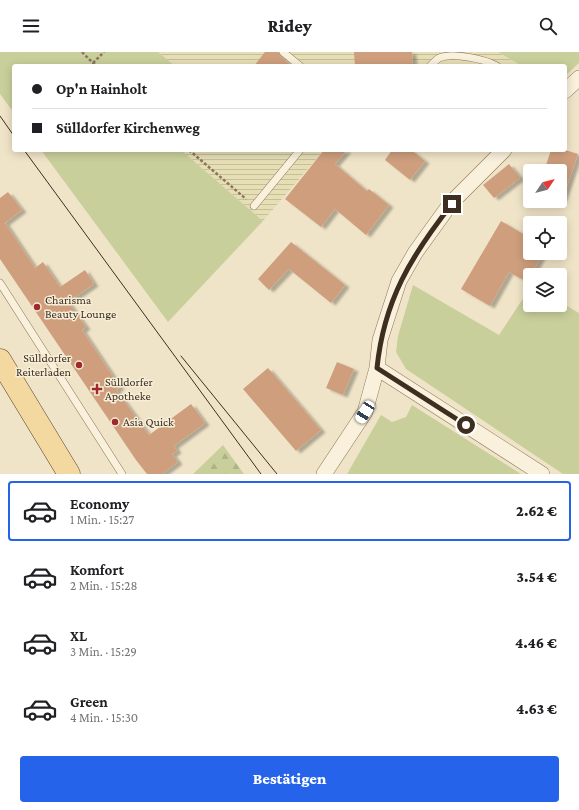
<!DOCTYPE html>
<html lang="de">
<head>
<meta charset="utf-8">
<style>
	:root { --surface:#fff; --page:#f2f2f2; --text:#202124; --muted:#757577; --line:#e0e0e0; --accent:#2563eb }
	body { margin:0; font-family:"Crimson Pro",serif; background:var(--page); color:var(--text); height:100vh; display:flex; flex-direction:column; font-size:15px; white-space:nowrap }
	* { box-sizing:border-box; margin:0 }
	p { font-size:13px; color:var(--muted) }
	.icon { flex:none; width:22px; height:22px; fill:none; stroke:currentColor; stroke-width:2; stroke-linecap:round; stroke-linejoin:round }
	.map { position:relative; height:422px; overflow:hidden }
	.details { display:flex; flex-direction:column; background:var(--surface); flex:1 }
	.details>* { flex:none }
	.banner { position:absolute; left:12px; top:12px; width:555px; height:88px; border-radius:4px; box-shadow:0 2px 10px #0003; display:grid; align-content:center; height:88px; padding:0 20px; background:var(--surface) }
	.needle { width:26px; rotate:55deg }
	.buttons { position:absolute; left:523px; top:112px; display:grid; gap:8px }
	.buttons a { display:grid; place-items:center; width:44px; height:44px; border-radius:4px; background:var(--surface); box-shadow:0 2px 10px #0003; font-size:20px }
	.end { position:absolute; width:18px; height:18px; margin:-9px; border:5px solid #3d2e20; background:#fff; box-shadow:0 0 0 2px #fff }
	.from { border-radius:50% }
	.car { position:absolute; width:12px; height:24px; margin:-12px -6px; border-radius:5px; box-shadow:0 0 3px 1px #0007; background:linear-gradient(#fff 24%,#345 0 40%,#fff 0 76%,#345 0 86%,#fff 0) }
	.banner b { display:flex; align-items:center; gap:14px; height:38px; font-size:15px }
	.banner b+b { border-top:1px solid var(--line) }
	.banner i { width:10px; height:10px; background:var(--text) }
	ul { padding:7px 0 0; list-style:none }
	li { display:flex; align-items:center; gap:12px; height:60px; margin:0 8px 6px; padding:0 12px; border:2px solid transparent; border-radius:4px }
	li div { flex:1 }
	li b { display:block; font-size:15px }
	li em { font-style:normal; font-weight:800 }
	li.current { border-color:var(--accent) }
	li>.icon { width:36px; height:36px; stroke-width:1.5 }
	.primary-button { display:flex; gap:8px; margin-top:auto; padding:8px 20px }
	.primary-button a { flex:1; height:46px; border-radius:4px; background:var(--accent); color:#fff; font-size:16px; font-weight:800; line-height:46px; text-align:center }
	header { display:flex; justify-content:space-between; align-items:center; height:52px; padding:0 20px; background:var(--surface); font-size:18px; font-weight:800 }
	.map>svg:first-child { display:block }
	.farmland { fill:url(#farmland-rules) }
	.grass { fill:#c9cf9b }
	.forest { fill:url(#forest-firs) }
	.building { fill:#cf9f7d; filter:url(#shadow) }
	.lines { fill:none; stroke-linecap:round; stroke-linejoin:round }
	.lane-casing { stroke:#8d765c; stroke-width:8 }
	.street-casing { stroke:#8d765c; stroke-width:16 }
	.primary-casing { stroke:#5b4430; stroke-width:23 }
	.path { stroke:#8d765c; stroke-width:2.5; stroke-dasharray:3 2; stroke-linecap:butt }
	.lane { stroke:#faf1dc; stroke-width:7 }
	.street { stroke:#faf1dc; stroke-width:15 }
	.primary { stroke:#f3d9a0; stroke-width:22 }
	.tram { stroke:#3d2e20; stroke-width:1 }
	.route { stroke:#3d2e20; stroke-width:5 }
	.poi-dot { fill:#9e2a2b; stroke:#f7eed8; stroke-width:1.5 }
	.labels { text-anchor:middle; stroke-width:3; stroke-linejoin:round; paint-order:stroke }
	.poi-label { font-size:12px; fill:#3d2e20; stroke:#f7eed8; text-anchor:start }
</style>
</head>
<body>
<header><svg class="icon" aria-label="menu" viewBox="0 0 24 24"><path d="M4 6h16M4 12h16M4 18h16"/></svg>Ridey<svg class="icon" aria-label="search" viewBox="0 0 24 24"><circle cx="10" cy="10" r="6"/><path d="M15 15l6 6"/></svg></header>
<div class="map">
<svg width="579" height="422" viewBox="0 0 579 422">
	<defs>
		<pattern id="farmland-rules" width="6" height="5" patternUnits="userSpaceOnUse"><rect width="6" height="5" fill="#e6deb5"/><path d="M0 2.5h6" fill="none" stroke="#c6bf9b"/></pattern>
		<pattern id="forest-firs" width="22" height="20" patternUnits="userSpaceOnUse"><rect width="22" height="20" fill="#c9cf9b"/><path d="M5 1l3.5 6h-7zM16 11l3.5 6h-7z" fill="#aeb285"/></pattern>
		<filter id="shadow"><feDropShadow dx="4.5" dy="2.5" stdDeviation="1" flood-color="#0004"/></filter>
	</defs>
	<rect width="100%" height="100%" fill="#f0e4c8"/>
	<!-- farmland -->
	<path class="farmland" d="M158 0H498L522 14 440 12 438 14H175Z
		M181 98H324L263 169Z"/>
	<!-- grass -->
	<path class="grass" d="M0 0H158L175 14H14V61L0 42Z
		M498 0H579V11L565 24V14H522Z
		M41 98H181L263 169 168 270Z
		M413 233 499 283 530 236V253H560V250L579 261V422H563L406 317 396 300 398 284Z
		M412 353 521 422H347L381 363 392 370 406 365Z"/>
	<!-- forest -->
	<path class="forest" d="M223 393 244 422H193Z"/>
	<!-- building -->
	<path class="building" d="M265 0H278L280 4 289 12 287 14H254Z
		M354 0H412L413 14H355Z
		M324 98H347L335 112 367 139 369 137 389 153 366 183 335 157 321 175 285 147Z
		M392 98H411L425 109 410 128 385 108Z
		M551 98H565L578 102 562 148H560V119H544Z
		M509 112 520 126 494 146 483 133Z
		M8 140 22 158 5 171 35 216 43 210 60 235 85 218 94 232 68 250 86 275 82 278 120 335 116 338 149 383 191 352 205 371 174 394 177 399 172 402 178 410 162 422H147L136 408 0 207V146Z
		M501 169 530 186V201H543L527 230 509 220 490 254 461 237Z
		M291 190 345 233 331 251 289 217 269 238 258 227Z
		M337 310 354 317 343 343 326 336Z
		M268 316 321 378 296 399 243 337Z"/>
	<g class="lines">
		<!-- lane casing -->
		<g class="lane-casing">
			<path id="lane" d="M283 0 300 14
				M430 14C433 11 436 8 439 6 452 0 484 7 497 14
				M254 154 300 98
				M0 231 122 422"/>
		</g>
		<!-- street casing -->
		<g class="street-casing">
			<path id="street" d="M565 39 579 26
				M377 316 542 422
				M324 422 365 360 377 316 380 288 399 229 415 201 451 151 504 98"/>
		</g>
		<!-- primary casing -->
		<g class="primary-casing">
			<path id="primary" d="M0 308 69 422"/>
		</g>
		<!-- path -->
		<path class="path" d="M82 0 96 14
			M93 11 104 0
			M189 98 246 147"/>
		<!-- lane -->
		<use href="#lane" class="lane"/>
		<!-- street -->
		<use href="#street" class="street"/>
		<!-- primary -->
		<use href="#primary" class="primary"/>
		<!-- tram -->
		<path class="tram" d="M0 64 14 84
			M24 98 261 422
			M181 304 277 422"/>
	</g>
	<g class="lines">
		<!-- route -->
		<path class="route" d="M452 152C411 204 384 248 377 316L466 373"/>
	</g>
	<!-- markers -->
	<g class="poi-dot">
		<circle cx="37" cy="255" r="4"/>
		<circle cx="79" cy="313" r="4"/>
		<path d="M95 331h4v4h4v4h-4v4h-4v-4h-4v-4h4z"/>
		<circle cx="115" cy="370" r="4"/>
	</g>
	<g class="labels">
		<!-- poi labels -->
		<g class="poi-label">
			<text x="45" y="252">Charisma<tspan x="45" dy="14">Beauty Lounge</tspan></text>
			<text x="71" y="310" text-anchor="end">Sülldorfer<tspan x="71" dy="14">Reiterladen</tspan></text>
			<text x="105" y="334">Sülldorfer<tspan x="105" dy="14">Apotheke</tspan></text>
			<text x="123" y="374">Asia Quick</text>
		</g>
	</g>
</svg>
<div class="buttons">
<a><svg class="needle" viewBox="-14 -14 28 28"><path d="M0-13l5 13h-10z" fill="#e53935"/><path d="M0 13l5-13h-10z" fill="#757577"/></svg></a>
<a><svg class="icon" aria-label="locate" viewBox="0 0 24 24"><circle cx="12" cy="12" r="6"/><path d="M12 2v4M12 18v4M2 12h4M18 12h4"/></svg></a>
<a><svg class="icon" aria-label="layers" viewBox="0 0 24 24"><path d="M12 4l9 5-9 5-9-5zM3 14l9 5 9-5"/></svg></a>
</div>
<i class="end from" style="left:466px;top:373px"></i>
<i class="end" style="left:452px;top:152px"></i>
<i class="car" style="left:365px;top:360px;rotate:213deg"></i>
<div class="banner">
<b><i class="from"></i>Op'n Hainholt</b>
<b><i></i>Sülldorfer Kirchenweg</b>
</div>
</div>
<section class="details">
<ul>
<li class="current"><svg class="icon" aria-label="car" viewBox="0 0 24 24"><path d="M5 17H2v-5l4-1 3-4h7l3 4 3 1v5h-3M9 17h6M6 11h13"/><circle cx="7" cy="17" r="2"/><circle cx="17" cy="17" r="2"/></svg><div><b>Economy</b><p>1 Min. · 15:27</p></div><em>2.62 €</em></li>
<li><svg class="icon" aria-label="car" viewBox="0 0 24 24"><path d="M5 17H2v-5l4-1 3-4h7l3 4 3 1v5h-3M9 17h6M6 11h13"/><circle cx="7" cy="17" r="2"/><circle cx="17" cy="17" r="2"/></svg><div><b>Komfort</b><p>2 Min. · 15:28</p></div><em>3.54 €</em></li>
<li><svg class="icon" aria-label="car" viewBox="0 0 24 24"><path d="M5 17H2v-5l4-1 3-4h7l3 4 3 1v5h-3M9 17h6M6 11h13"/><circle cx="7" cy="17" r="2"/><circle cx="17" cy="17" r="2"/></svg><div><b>XL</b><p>3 Min. · 15:29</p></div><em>4.46 €</em></li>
<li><svg class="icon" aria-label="car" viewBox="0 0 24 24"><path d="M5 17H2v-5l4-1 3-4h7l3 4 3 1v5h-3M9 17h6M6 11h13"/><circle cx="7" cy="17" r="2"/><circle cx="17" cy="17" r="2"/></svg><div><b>Green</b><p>4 Min. · 15:30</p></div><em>4.63 €</em></li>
</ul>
<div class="primary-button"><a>Bestätigen</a></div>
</section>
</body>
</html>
